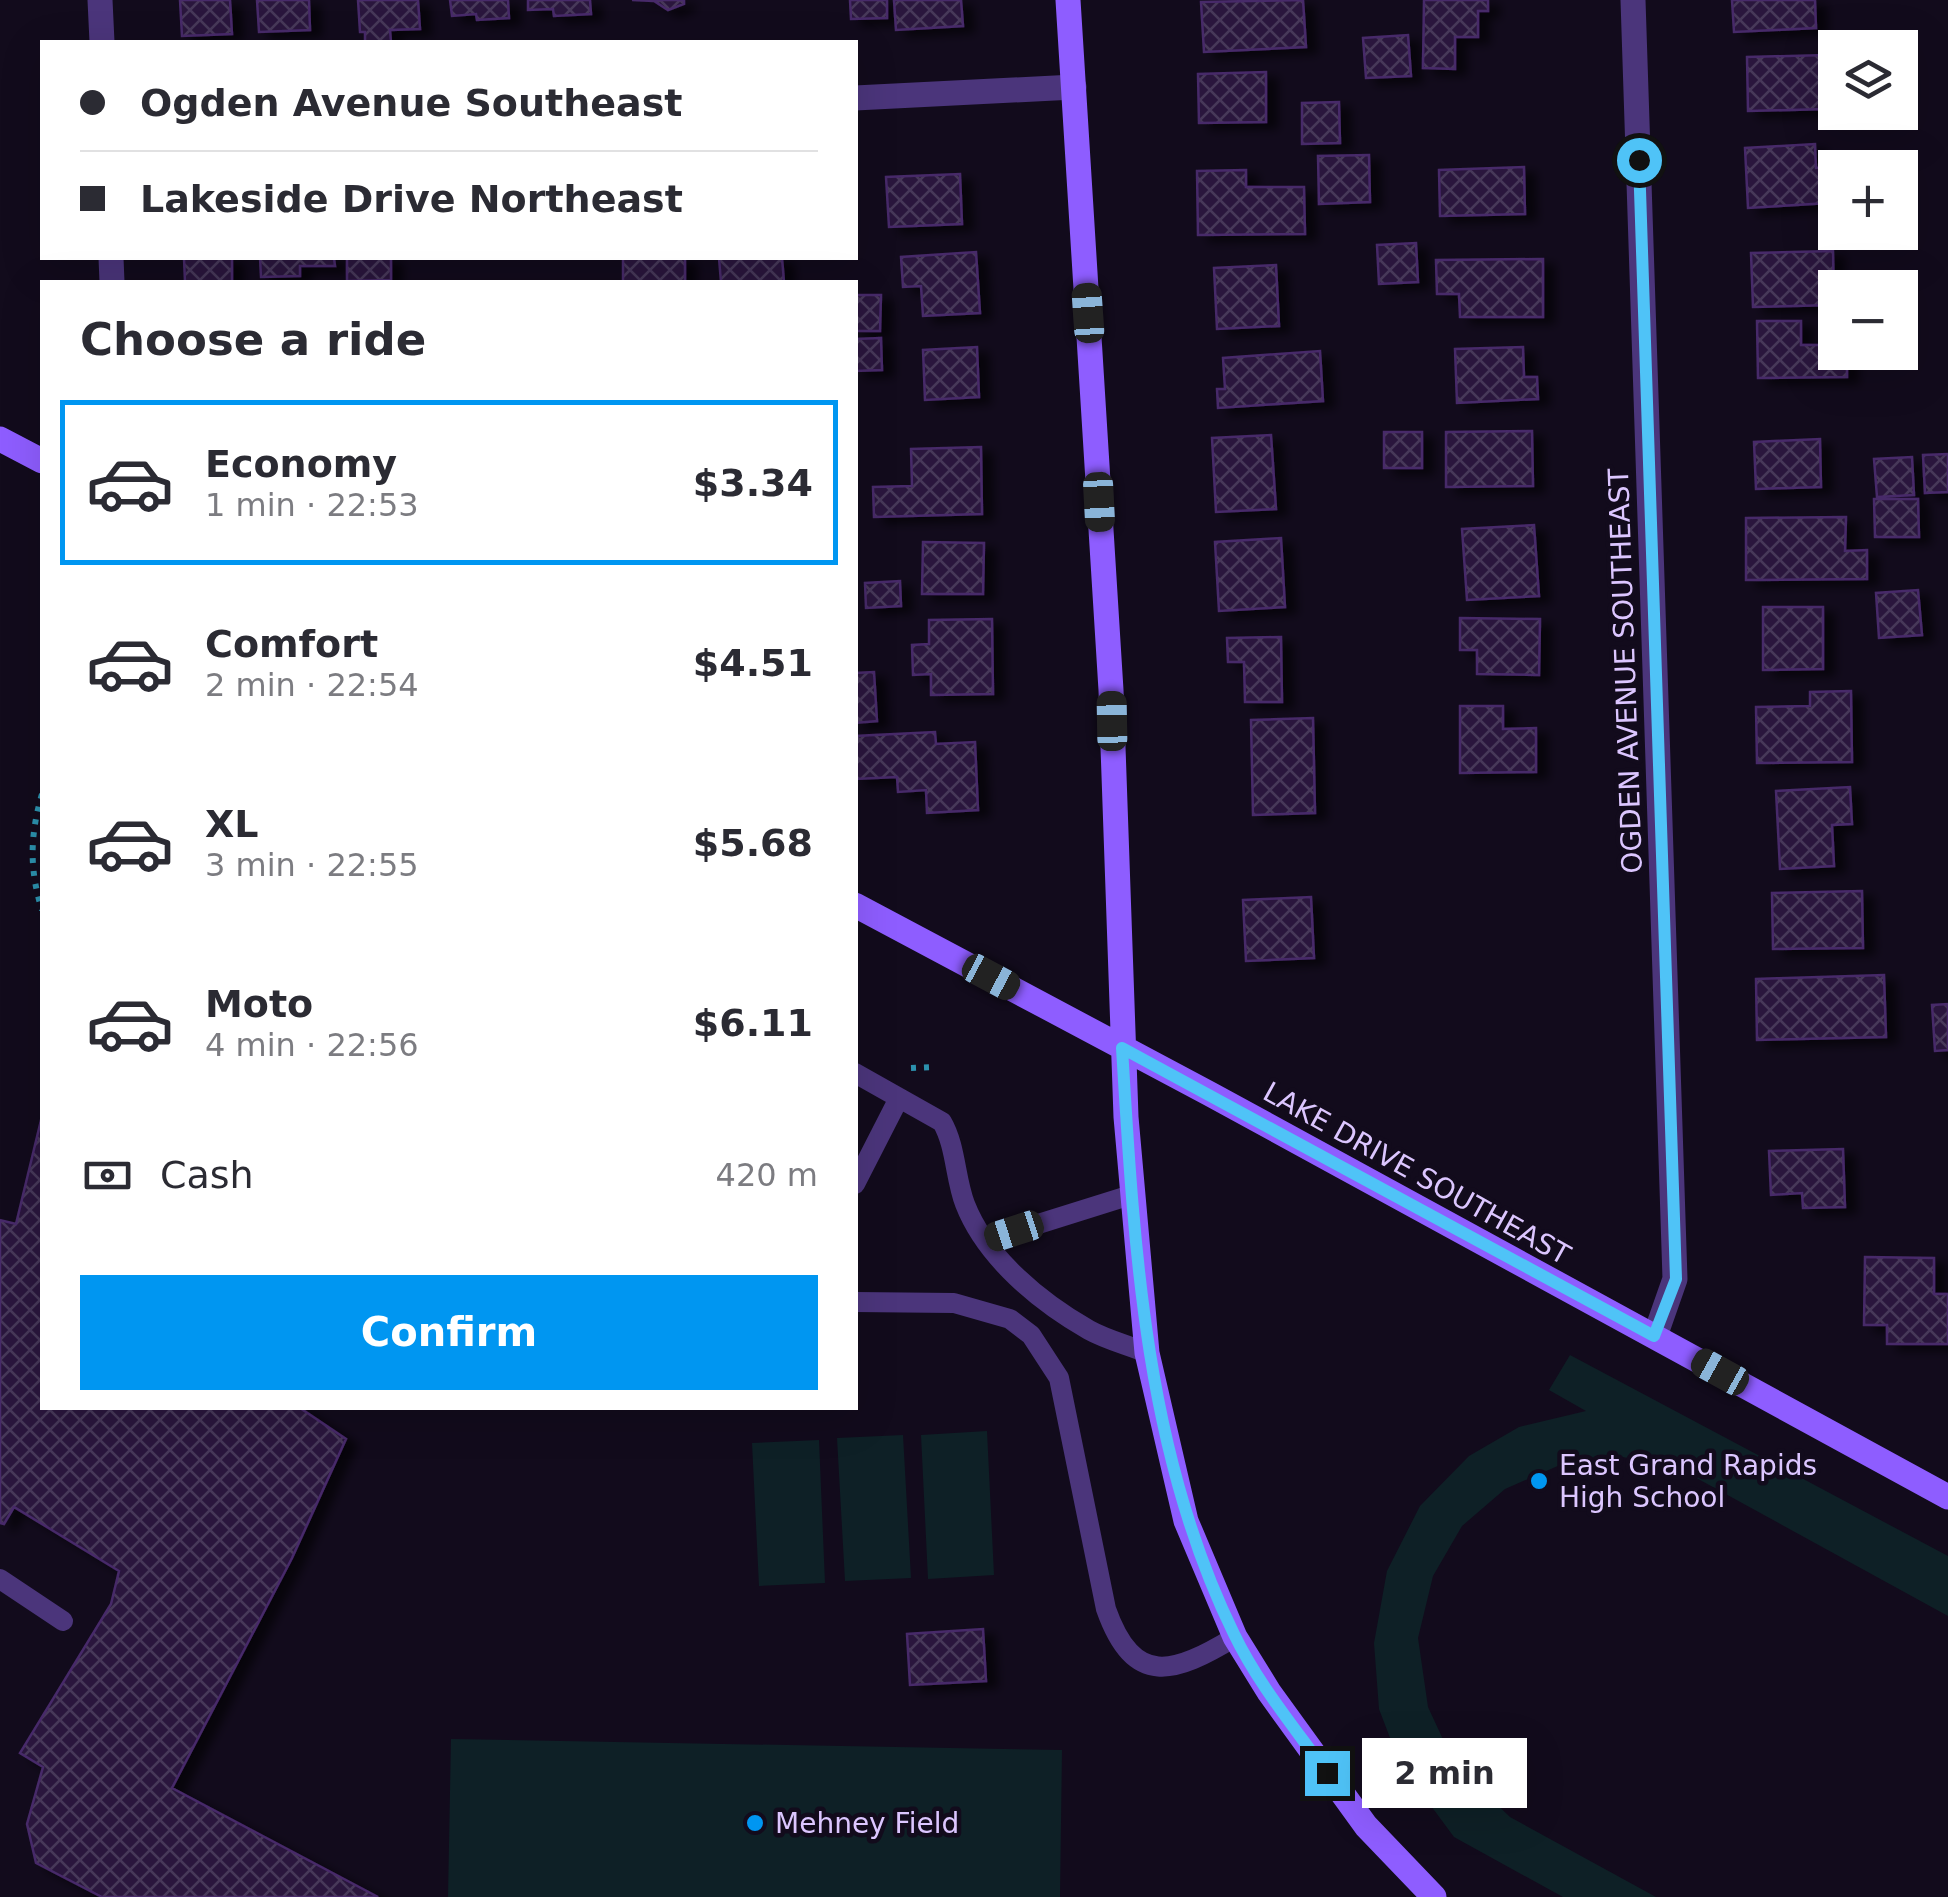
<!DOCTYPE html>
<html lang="en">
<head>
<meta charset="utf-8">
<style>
	:root { --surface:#fff; --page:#f7f7f7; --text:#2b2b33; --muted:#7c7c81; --line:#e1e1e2; --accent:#0096f1 }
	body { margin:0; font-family:"DejaVu Sans",sans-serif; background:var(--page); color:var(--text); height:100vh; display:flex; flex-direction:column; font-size:38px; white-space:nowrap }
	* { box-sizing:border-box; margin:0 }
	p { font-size:32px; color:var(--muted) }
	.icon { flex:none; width:55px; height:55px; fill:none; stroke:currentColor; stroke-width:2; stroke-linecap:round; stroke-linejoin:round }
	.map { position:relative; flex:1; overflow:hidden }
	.drawer { position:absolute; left:40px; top:280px; width:818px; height:1130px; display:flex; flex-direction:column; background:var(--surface); border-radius:0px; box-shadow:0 10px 40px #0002 }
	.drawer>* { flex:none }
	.top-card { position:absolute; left:40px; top:40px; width:818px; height:220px; border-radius:0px; box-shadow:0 10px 40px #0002; display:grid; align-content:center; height:220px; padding:0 40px; background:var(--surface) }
	.tools { position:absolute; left:1818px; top:30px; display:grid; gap:20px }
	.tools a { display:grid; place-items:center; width:100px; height:100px; border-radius:0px; background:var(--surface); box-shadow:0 10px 40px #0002; font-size:50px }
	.end { position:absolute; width:45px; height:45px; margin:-22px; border:12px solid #4fc3f7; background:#111; box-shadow:0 0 0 5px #111 }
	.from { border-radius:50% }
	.bubble { position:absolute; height:70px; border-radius:0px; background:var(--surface); box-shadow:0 10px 40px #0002; font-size:32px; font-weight:600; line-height:70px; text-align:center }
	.car { position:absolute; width:30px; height:60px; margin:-30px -15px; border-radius:12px; box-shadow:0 0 8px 2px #0007; background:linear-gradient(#222 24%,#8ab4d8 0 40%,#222 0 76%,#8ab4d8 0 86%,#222 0) }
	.top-card b { display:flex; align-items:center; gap:35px; height:95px; font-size:38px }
	.top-card b+b { border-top:2px solid var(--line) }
	.top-card i { width:25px; height:25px; background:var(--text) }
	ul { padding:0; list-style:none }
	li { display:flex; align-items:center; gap:30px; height:165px; margin:0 20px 15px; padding:0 20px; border:5px solid transparent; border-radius:0px }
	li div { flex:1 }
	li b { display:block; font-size:38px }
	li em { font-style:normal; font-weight:600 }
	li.on { border-color:var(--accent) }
	li>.icon { width:90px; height:90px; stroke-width:1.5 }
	h2 { padding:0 40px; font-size:45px; line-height:120px }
	.pay { display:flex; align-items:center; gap:25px; height:110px; padding:0 40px; font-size:38px }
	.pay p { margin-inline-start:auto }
	.action { display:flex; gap:20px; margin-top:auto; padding:20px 40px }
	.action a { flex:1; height:115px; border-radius:0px; background:var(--accent); color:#fff; font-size:40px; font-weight:600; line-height:115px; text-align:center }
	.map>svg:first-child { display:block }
	.garden { fill:#0e2026 }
	.building { fill:url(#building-cross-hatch); stroke:#472969; stroke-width:2.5; filter:url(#shadow) }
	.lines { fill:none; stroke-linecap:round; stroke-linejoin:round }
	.path { stroke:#2c91ad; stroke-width:6; stroke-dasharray:5 8; stroke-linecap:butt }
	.service { stroke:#4b357b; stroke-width:20 }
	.minor { stroke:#4b357b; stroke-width:25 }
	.secondary { stroke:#8e5dff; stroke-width:25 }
	.route { stroke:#4fc3f7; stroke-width:12 }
	.poi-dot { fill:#0096f1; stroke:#120b1c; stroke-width:4 }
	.labels { text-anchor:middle; stroke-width:9; stroke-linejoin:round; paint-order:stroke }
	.street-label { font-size:28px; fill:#dcc6ff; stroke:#120b1c }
	.poi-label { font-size:28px; fill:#dcc6ff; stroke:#120b1c; text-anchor:start }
</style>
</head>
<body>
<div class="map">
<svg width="1948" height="1897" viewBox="0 0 1948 1897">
	<defs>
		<pattern id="building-cross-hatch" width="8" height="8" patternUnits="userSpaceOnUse" patternTransform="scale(2.5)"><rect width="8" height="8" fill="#29173d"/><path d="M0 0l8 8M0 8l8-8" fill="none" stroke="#47375a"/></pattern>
		<filter id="shadow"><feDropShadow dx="11" dy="6" stdDeviation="5" flood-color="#0009"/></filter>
	</defs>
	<rect width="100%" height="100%" fill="#120b1c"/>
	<!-- garden -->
	<path class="garden" d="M1570 1355 1948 1556V1616L1680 1469 1618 1456 1560 1465 1505 1489 1462 1526 1433 1576 1418 1638 1428 1707 1454 1763 1510 1817 1656 1897H1563L1454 1837 1400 1764 1379 1709 1374 1643 1387 1571 1420 1506 1469 1456 1519 1427 1586 1411 1549 1390Z
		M987 1431 994 1575 928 1579 921 1435Z
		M903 1435 911 1578 845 1581 837 1438Z
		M819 1440 825 1583 759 1586 752 1443Z
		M451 1739 1062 1750 1060 1897H448Z"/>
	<!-- building -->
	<path class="building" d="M180 0H230L232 34 182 36Z
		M257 0H309L310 30 259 32Z
		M358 0H418L420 29 390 30 391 42H365V32H360Z
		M450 0H508L509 18 477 20 476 14 452 16Z
		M528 0H590L591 14 554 16 553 9 528 10Z
		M632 0H684V4L668 10 654 1Z
		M850 0H887V18L851 19Z
		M894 0H961L963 26 896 30Z
		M1303 0 1306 47 1204 52 1201 2Z
		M1424 0H1488V11H1478V37H1455V69L1423 68Z
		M1732 0H1815L1816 28 1734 32Z
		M1408 35 1411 76 1366 78 1363 38Z
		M1827 55 1828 109 1748 111 1747 57Z
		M1266 72V122L1199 123 1198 74Z
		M1339 102 1340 143 1302 144V103Z
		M1815 144 1816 168 1827 167 1828 203 1748 208 1745 148Z
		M1369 155 1370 202 1319 204 1318 156Z
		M1524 167 1525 214 1440 216 1439 170Z
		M1246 170V187H1304L1305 234 1198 235 1197 171Z
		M960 174 962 224 889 227 886 177Z
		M1416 243 1418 282 1379 284 1377 245Z
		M1833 251 1834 305 1753 307 1751 253Z
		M976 252 980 313 923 316 921 286 903 287 901 257Z
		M184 258H232V282H185Z
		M260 258H334L335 266H300V276L261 277Z
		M347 258H391V280L347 281Z
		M623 258H685V282H623Z
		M719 258H782L784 282H721Z
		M1543 259V317H1460L1459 294H1437L1436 260Z
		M1276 265 1279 326 1217 329 1214 268Z
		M855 295H881L880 331H855Z
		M1757 321H1801V345H1835V352H1847V377L1758 378Z
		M881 338 882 370 855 371V339Z
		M977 347 979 397 925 400 923 350Z
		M1523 347 1524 377H1537L1538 399 1457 403 1455 349Z
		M1320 351 1323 401 1218 408 1217 389H1225L1223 358Z
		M1532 431 1533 486 1446 487V432Z
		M1384 432H1422V468H1384Z
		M1271 435 1276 509 1216 512 1212 438Z
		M1820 439 1821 487 1756 489 1754 442Z
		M981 447 982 514 874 517 873 487 912 486 911 449Z
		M1948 454V492L1925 493 1923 455Z
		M1912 457 1914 495 1877 497 1874 459Z
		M1874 499H1918L1919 537H1875Z
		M1846 517 1845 551 1867 550V579L1746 580V518Z
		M1534 525 1539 596 1467 600 1462 529Z
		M1281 538 1285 607 1219 611 1215 542Z
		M923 542 984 543 983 594H922Z
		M900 581 901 606 866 608 865 583Z
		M1918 590 1922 635 1879 638 1876 593Z
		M1763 607H1823V669L1763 670Z
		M1460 618 1540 619 1539 675 1477 674V650H1460Z
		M992 619 993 694 931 695V674L913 675 912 645 929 644V620Z
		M1281 637 1282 702H1245L1244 662H1228L1227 638Z
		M874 672 877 721 855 723V673Z
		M1851 691 1852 762 1757 763 1756 707 1810 706V692Z
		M1460 706H1503V729L1536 728V772L1460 773Z
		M1313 718 1315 813 1253 815 1251 720Z
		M935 732 936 744 975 742 978 810 927 813 926 790 898 792 897 777 855 779V736Z
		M1850 787 1852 824 1832 825 1834 866 1780 869 1776 791Z
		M1862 891 1863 948 1773 949 1772 893Z
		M1311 897 1314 958 1246 961 1243 900Z
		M1884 975 1886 1037 1757 1040 1756 979Z
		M1948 1004V1050L1935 1051 1932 1005Z
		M42 1116V1408H300L346 1439 292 1558 172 1788 378 1897H102L36 1863 27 1824 43 1767 20 1753 111 1604 119 1571 14 1507 4 1524 0 1523V1220L16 1224Z
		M1843 1149 1845 1207 1803 1208 1802 1193 1771 1195 1769 1151Z
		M1865 1257 1934 1258V1294H1948V1344H1887V1325H1864Z
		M983 1629 986 1681 910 1685 907 1634Z"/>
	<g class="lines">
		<!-- path -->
		<path class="path" d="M42 794C30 835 29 869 42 910
			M911 1068 934 1067"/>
		<!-- service -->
		<path class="service" d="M855 1073 942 1122C956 1146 955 1178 965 1204 986 1258 1040 1302 1089 1330 1107 1340 1128 1345 1147 1353
			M855 1184 899 1098
			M987 1240 1134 1194
			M855 1302 954 1303 1010 1319 1031 1335 1059 1378 1106 1609C1134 1688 1174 1674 1235 1637
			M0 1579 63 1621"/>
		<!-- minor -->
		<path class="minor" d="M100 0 102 42
			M1633 0 1675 1279 1655 1336
			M855 98 1074 87
			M111 258 112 282"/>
		<!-- secondary -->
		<path class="secondary" d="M1068 0 1111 690 1126 1117 1147 1353 1186 1521 1235 1637 1269 1692 1366 1826 1434 1897
			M0 439 42 461
			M855 905 1210 1094 1948 1497"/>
	</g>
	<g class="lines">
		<!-- route -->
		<path class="route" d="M1327 1773C1295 1728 1258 1684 1234 1634 1145 1453 1134 1247 1122 1048L1654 1336 1676 1279 1639 160"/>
	</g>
	<!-- markers -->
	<g class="poi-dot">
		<circle cx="1539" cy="1481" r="10"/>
		<circle cx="755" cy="1823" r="10"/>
	</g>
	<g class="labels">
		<!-- street labels -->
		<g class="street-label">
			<text transform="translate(1625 671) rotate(-92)" y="10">OGDEN AVENUE SOUTHEAST</text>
			<text transform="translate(1417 1173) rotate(29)" y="10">LAKE DRIVE SOUTHEAST</text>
		</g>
		<!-- poi labels -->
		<g class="poi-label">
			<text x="1559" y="1475">East Grand Rapids<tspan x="1559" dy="32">High School</tspan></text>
			<text x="775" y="1833">Mehney Field</text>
		</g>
	</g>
</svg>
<div class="tools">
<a><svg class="icon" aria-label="layers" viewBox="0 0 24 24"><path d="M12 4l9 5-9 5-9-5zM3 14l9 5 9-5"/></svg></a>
<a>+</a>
<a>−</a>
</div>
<i class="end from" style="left:1639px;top:160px"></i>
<i class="end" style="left:1327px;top:1773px"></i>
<div class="bubble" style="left:1362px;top:1738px;width:165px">2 min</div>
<i class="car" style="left:1088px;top:313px;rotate:356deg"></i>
<i class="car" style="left:1099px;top:502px;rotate:177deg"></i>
<i class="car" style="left:1112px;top:721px;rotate:359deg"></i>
<i class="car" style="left:991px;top:977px;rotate:118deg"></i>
<i class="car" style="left:1014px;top:1231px;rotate:252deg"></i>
<i class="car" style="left:1720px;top:1372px;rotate:299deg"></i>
<div class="top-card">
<b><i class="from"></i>Ogden Avenue Southeast</b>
<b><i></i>Lakeside Drive Northeast</b>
</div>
<section class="drawer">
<h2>Choose a ride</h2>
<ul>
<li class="on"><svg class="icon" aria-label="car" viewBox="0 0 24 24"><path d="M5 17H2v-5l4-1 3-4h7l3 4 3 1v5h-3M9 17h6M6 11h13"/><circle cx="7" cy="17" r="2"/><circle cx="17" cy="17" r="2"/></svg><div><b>Economy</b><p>1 min · 22:53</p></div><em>$3.34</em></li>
<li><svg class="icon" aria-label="car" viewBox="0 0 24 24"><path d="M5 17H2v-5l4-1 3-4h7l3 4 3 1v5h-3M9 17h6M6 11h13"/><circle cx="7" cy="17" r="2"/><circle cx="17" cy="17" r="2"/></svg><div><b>Comfort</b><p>2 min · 22:54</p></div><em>$4.51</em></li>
<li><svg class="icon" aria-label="car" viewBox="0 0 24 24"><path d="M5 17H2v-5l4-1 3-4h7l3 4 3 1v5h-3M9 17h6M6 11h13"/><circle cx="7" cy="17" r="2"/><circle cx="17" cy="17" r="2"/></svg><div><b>XL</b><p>3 min · 22:55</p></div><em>$5.68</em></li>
<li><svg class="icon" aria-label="car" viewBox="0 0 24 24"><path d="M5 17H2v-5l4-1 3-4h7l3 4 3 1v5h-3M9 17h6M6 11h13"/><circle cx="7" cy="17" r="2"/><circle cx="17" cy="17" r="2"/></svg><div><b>Moto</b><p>4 min · 22:56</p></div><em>$6.11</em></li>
</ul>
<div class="pay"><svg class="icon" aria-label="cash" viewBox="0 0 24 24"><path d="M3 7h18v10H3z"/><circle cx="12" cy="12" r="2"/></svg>Cash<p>420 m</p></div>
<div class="action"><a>Confirm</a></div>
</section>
</div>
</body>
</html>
